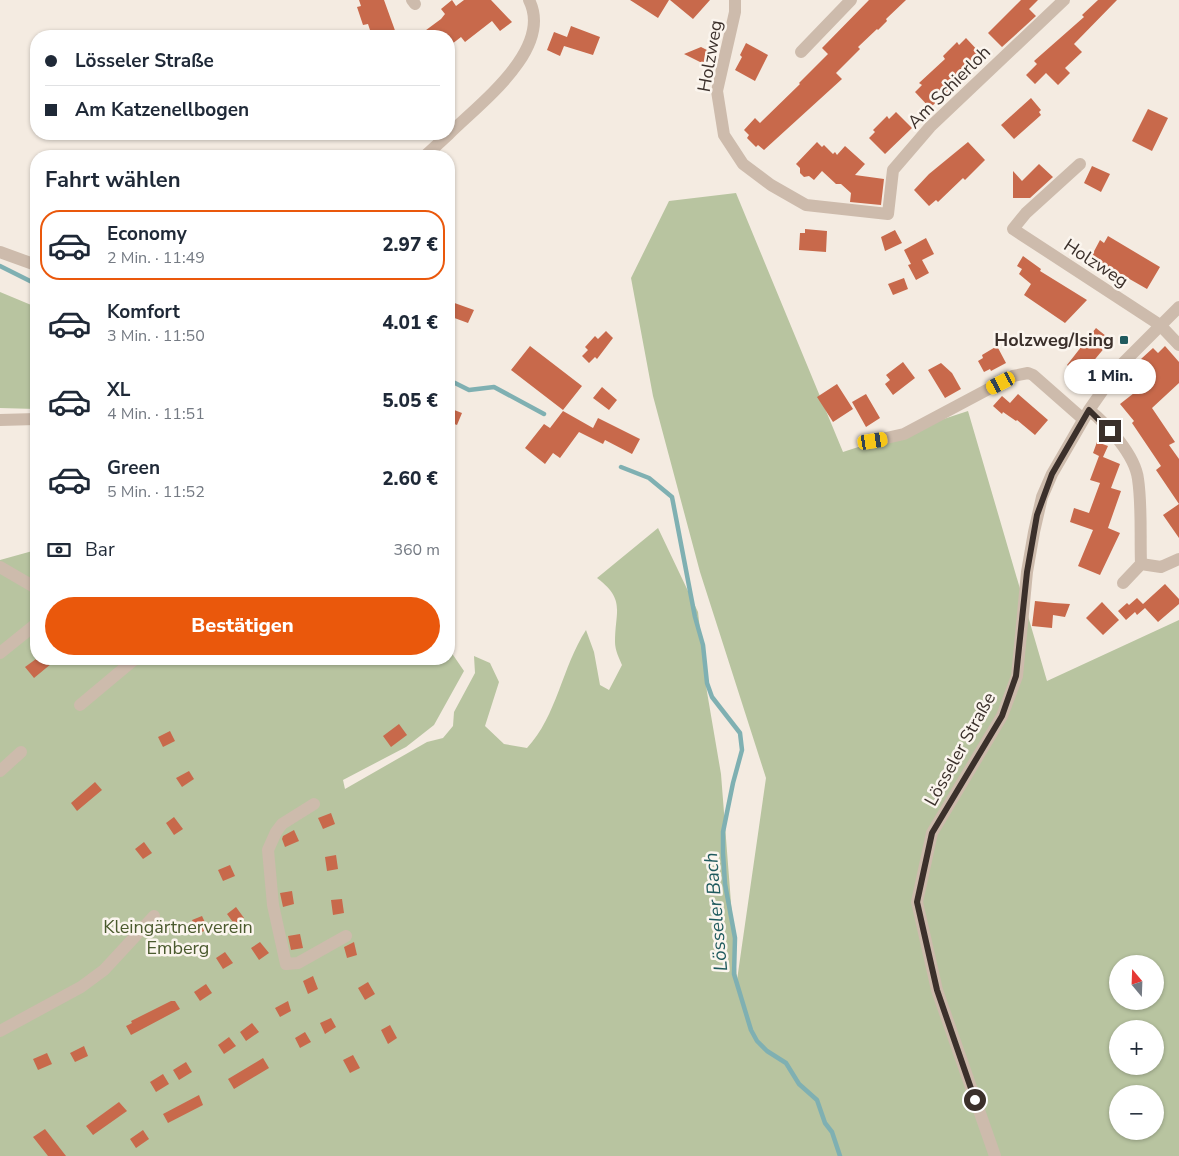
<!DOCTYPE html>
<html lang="de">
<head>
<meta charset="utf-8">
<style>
	:root { --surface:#fff; --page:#f6f6f7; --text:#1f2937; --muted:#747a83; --line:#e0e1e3; --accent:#ea580c }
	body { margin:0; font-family:"Nunito Sans",sans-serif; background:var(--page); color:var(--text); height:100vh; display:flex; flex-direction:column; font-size:19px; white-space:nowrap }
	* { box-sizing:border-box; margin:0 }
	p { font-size:16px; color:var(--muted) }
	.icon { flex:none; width:28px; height:28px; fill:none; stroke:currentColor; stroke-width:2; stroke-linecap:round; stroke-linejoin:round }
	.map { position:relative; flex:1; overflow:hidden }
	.drawer { position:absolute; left:30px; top:150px; width:425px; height:515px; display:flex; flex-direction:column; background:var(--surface); border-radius:20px; box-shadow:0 1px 4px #0004 }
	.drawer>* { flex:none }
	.top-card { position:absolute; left:30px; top:30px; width:425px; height:110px; border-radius:20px; box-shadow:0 1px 4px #0004; display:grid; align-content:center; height:110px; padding:0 15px; background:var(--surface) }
	.needle { width:32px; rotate:341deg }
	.buttons { position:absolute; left:1109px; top:955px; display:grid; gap:10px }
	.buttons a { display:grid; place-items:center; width:55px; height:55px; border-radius:50%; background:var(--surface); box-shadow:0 1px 4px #0004; font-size:25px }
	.end { position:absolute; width:22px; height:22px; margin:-11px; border:6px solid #3b302b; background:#fff; box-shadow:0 0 0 2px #fff }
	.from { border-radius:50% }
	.bubble { position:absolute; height:35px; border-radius:18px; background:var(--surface); box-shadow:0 1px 4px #0004; font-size:16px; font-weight:800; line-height:35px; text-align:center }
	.car { position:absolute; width:15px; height:30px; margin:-15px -8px; border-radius:6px; box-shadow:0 0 4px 1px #0007; background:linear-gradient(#f5c518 24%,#345 0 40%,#f5c518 0 76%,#345 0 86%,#f5c518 0) }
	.top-card b { display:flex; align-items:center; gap:18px; height:48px; font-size:19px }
	.top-card b+b { border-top:1px solid var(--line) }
	.top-card i { width:12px; height:12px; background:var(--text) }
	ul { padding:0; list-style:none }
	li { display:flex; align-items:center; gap:15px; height:70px; margin:0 10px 8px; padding:0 5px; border:2px solid transparent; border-radius:20px }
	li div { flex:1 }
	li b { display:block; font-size:19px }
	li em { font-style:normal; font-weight:800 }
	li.current { border-color:var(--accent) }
	li>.icon { width:45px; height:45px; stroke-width:1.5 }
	h2 { padding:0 15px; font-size:22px; line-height:60px }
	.pay { display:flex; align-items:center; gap:12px; height:55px; padding:0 15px; font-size:19px }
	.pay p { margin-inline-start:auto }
	.action { display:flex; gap:10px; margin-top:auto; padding:10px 15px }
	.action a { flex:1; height:58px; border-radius:30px; background:var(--accent); color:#fff; font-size:20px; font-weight:800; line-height:58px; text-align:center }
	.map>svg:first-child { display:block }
	.green { fill:#b8c4a0; fill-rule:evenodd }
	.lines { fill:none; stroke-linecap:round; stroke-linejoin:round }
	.stream { stroke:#7fb0b2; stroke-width:4.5 }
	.building { fill:#c8694b }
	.minor { stroke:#cdbbac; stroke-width:12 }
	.route { stroke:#3b302b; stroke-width:6 }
	.poi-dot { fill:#1f5a5e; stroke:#fbf5ee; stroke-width:2 }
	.labels { text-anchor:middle; stroke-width:5; stroke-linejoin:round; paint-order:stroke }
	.street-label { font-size:18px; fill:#3b302b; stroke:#fbf5ee }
	.poi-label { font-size:18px; font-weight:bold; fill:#3b302b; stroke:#fbf5ee; text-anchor:end }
	.park-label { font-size:18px; fill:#4a5a2e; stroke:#fbf5ee }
	.water-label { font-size:19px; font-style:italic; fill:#1f5a5e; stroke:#fbf5ee }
</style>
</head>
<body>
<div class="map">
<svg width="1179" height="1156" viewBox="0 0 1179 1156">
	<rect width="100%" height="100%" fill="#f4ebe1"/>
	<!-- green -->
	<path class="green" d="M736 193 843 452 968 411 1047 681 1179 620V1156H0V560L36 550V659H449V649L464 671 434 725 406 747 343 780 345 789 427 742 443 738 453 726 454 712 475 673 474 656 490 663 499 682 485 726 504 744 527 748C557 716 562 667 586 630L594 652 600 685 609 690 622 665C619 658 615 650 615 642 615 611 626 600 597 578L658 528 698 612 707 692 721 774 737 980 766 778 700 572 653 396 631 278 669 201ZM1118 964H1155V1001H1118ZM1118 1029H1155V1066H1118ZM1118 1094H1155V1131H1118Z
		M0 292 36 307V409L0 408Z"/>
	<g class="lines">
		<!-- stream -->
		<path class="stream" d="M0 266 36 284
			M449 380 469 390 494 387 544 414
			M621 467 649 478 672 497 695 617 703 645 707 683 712 697 740 733 742 750 733 783 723 832V853L725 884 735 938 734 974 751 1030 757 1041 767 1051 786 1063 799 1084 817 1100 825 1123 832 1132 840 1156"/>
	</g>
	<!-- building -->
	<path class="building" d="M359 0H384L397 36H372L368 24 363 25 357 7 361 6Z
		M452 0 456 6 464 0H491L512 22 500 31 492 21 465 42 461 37 452 44 449 36H418L441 19 445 14 441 9Z
		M630 0H669L658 18Z
		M670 0H710L693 19Z
		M869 0H906L886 19 887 21 878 30 877 29 858 47 860 49 836 73 842 79 764 150 758 145 756 147 747 138 749 135 744 130 755 118 760 123 800 84 799 83 828 54 822 48Z
		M1021 0H1038L1029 9 1036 16 1002 47 988 33Z
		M1098 0H1117L1074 44 1082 52 1065 68 1070 73 1058 85 1046 73 1035 84 1026 75 1037 64 1034 61 1084 17 1082 15Z
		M571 26 600 37 593 55 564 46 560 56 547 50 554 32 567 37Z
		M966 38 981 54 965 70 964 76 930 108 915 92 922 85 919 83 945 59 943 56 957 42 959 45Z
		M746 43 768 55 755 81 735 70 742 57 740 55Z
		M701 47 713 53 706 65 684 54Z
		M1031 98 1041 110 1039 112 1041 115 1014 139 1001 125Z
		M1148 109 1168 118 1152 151 1132 141Z
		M896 112 912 128 885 154 869 138 875 132 873 130 887 116 889 119Z
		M817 142 822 147 824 145 833 154 835 152 837 155 845 146 865 164 855 175 884 179 881 205 850 202 851 193 841 184H836L822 171 814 180 809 176 804 177 800 173V168L796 164Z
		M968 142 985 160 965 180 963 178 938 202 936 200 929 206 914 190 929 174Z
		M1039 164 1053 177 1030 198H1013V171L1022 181Z
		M1092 166 1110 174 1101 192 1084 183Z
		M805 229 827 231 826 252 799 250 800 233H805Z
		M895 230 902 243 885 251 881 237Z
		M1108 236 1160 267 1147 289 1091 257 1100 240 1104 243Z
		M926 238 934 254 922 260 929 273 916 280 908 265 911 264 904 250Z
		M1023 256 1041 269 1040 271 1087 300 1065 323 1024 295 1031 284 1019 274 1022 269 1017 266Z
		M904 278 908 289 893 295 888 284Z
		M449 301 474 310 468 323 449 316Z
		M1096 328 1111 340 1081 376 1067 365Z
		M606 331 613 338 597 359 595 357 589 363 582 356 588 350 585 347 595 336 598 339Z
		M530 346 582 386 563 410 511 370Z
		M997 346 1006 363 991 371 990 369 984 372 978 361 983 358 982 355Z
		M1165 346 1179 362V383L1152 408 1175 442 1169 445 1179 459V538L1163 515 1179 504 1156 470 1161 466 1132 423 1134 421 1120 404 1148 382 1136 370 1144 363 1141 359 1153 348 1158 353Z
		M903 362 915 378 893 395 885 384 890 380 886 375Z
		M941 363 952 373 961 389 945 398 928 370Z
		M837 384 853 409 833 422 817 397Z
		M602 387 617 400 609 410 593 398Z
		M866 394 880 418 866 427 852 402Z
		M1018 394 1048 420 1035 435 1017 420 1016 421 1003 412 1002 414 993 406 1002 396 1010 403Z
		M449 408 462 413 457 425 449 422Z
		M563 411 593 428 598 418 640 439 632 454 605 440 603 444 579 432 560 458 553 453 545 464 525 448 544 424 550 428Z
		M1097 442 1108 446 1103 457 1120 464 1111 488 1121 491 1108 528 1120 533 1100 575 1078 566 1093 530 1070 522 1074 508 1089 513 1100 483 1090 480 1099 456 1093 453Z
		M1165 584 1179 599V604L1158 622 1145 608 1137 615 1135 612 1126 620 1118 611 1127 603 1129 605 1137 598 1143 604Z
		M1035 601 1054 603 1070 604 1065 617 1053 615 1052 628 1032 626Z
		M1102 602 1119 620 1103 635 1086 618Z
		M36 659H57L34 678 25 667Z
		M399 724 407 735 391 747 383 736Z
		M170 731 175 741 163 747 158 737Z
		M189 771 194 779 182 787 176 778Z
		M95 782 102 790 77 811 71 803Z
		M331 813 335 824 323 829 318 818Z
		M174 817 183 829 174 835 166 823Z
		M294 830 299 841 285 847 282 839 283 836Z
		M144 842 152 853 143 859 135 849Z
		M336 855 338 869 327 871 325 857Z
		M230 865 235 876 223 881 218 870Z
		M292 891 294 904 283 907 280 893Z
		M342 899 344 913 333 915 331 900Z
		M236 907 244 918 235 925 227 914Z
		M202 916 208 929 198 934 192 920Z
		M300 934 303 948 291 950 288 936Z
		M260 942 269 953 259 960 251 948Z
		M354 942 357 955 347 958 344 947Z
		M225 952 233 963 223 969 216 958Z
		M313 976 318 989 308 994 303 981Z
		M368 982 375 994 365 1000 358 988Z
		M206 984 212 993 200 1001 194 992Z
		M171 1001H175L180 1009 131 1035 126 1026 132 1023 131 1021Z
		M288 1001 291 1011 280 1017 275 1008Z
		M331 1018 336 1027 325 1034 320 1023Z
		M252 1023 259 1032 246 1041 240 1032Z
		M390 1025 397 1038 388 1044 381 1030Z
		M305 1032 311 1042 300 1048 295 1038Z
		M229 1037 236 1046 224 1054 218 1045Z
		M84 1046 88 1056 75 1062 70 1053Z
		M47 1053 52 1064 38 1070 33 1059Z
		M353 1055 360 1068 350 1073 343 1060Z
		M263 1058 269 1068 234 1089 228 1079Z
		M186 1062 192 1072 179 1080 173 1070Z
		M163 1074 169 1084 156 1092 150 1082Z
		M199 1095 203 1105 168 1123 163 1114Z
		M119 1102 127 1111 93 1135 86 1126Z
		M45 1129 66 1156H48L33 1137Z
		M143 1130 149 1139 136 1148 130 1139Z"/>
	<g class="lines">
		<!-- minor -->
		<path class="minor" d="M412 0 415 4
			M735 0V12L717 91 724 135 743 164 771 185 806 205 888 214 893 170 930 127 1064 0
			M801 52 851 0
			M449 134C479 104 554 49 529 0
			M425 156 449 134
			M1080 164 1026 213 1013 229 1160 325 1179 345
			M0 252 36 265
			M1089 410C1107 424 1135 455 1138 479 1142 506 1140 536 1141 564L1123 583
			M0 420 36 419
			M873 441 904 434 1013 376 1028 373 1033 375 1083 419
			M1141 564 1161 567 1179 559
			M0 567 36 588
			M0 653 36 624
			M80 705 135 659
			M0 771 21 752
			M314 804 282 824 276 832 268 850 273 905 286 964 298 963 346 936
			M0 1031 81 987 104 970 154 916
			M995 1156 937 990 917 902 932 833 1002 716 1017 676 1027 572 1034 532 1042 497 1052 474 1089 410 1119 367 1179 307"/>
	</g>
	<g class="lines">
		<!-- route -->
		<path class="route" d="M975 1100 937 990 917 902 932 833 1002 716 1016 676 1027 572 1037 515 1052 474 1089 410 1110 431"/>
	</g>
	<!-- markers -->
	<rect class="poi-dot" x="1119" y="335" width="10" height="10" rx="2.5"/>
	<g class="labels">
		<!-- street labels -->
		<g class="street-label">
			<text transform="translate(710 56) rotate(-80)" y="6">Holzweg</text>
			<text transform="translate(949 87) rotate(-45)" y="6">Am Schierloh</text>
			<text transform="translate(1096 263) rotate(33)" y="6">Holzweg</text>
			<text transform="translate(960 749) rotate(-61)" y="6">Lösseler Straße</text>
		</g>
		<!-- poi labels -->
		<g class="poi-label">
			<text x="1114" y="346">Holzweg/Ising</text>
		</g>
		<!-- park labels -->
		<g class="park-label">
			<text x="178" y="933">Kleingärtnerverein<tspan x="178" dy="21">Emberg</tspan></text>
		</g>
		<!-- water labels -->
		<g class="water-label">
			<text transform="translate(715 912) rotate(-95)" y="7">Lösseler Bach</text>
		</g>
	</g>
</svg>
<div class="buttons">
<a><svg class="needle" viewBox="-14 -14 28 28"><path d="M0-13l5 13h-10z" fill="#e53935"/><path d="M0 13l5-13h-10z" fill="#747a83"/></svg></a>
<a>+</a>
<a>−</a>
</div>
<i class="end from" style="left:975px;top:1100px"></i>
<i class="end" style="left:1110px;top:431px"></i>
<div class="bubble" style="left:1064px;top:359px;width:92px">1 Min.</div>
<i class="car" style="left:1001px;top:383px;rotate:243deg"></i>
<i class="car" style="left:873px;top:441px;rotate:81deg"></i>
<div class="top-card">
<b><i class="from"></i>Lösseler Straße</b>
<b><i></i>Am Katzenellbogen</b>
</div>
<section class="drawer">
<h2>Fahrt wählen</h2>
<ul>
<li class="current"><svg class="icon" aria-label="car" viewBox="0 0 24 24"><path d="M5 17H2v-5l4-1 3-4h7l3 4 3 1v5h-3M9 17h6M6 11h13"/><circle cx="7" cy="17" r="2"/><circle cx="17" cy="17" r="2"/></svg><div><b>Economy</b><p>2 Min. · 11:49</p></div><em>2.97 €</em></li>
<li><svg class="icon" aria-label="car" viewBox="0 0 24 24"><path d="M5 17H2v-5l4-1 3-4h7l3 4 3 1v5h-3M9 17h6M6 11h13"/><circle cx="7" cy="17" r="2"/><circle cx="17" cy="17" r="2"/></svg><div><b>Komfort</b><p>3 Min. · 11:50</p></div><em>4.01 €</em></li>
<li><svg class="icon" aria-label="car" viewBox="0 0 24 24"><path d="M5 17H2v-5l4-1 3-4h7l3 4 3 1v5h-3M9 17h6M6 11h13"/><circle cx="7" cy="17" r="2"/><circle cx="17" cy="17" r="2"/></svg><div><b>XL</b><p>4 Min. · 11:51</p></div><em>5.05 €</em></li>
<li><svg class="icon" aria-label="car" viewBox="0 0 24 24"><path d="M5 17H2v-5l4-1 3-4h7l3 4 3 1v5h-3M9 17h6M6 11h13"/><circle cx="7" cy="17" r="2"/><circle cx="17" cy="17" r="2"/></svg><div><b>Green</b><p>5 Min. · 11:52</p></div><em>2.60 €</em></li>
</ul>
<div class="pay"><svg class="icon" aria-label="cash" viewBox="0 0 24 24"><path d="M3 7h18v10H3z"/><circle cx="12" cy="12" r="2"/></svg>Bar<p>360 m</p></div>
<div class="action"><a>Bestätigen</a></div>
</section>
</div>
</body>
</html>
